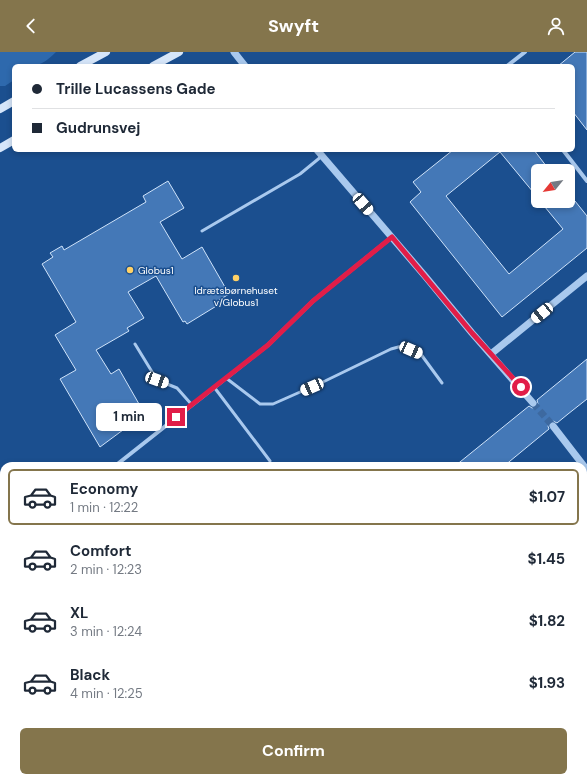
<!DOCTYPE html>
<html lang="en">
<head>
<meta charset="utf-8">
<style>
	:root { --surface:#fff; --page:#f6f6f7; --text:#1f2937; --muted:#747a83; --line:#e0e1e3; --accent:#84754c }
	body { margin:0; font-family:"DM Sans",sans-serif; background:var(--page); color:var(--text); height:100vh; display:flex; flex-direction:column; font-size:15px; white-space:nowrap }
	* { box-sizing:border-box; margin:0 }
	p { font-size:13px; color:var(--muted) }
	.icon { flex:none; width:22px; height:22px; fill:none; stroke:currentColor; stroke-width:2; stroke-linecap:round; stroke-linejoin:round }
	.map { position:relative; flex:1; overflow:hidden }
	.drawer { position:absolute; left:0px; top:410px; width:587px; height:320px; display:flex; flex-direction:column; background:var(--surface); border-radius:12px 12px 0 0; box-shadow:0 2px 6px #0003 }
	.drawer>* { flex:none }
	.banner { position:absolute; left:12px; top:12px; width:563px; height:88px; border-radius:6px; box-shadow:0 2px 6px #0003; display:grid; align-content:center; height:88px; padding:0 20px; background:var(--surface) }
	.needle { width:26px; rotate:240deg }
	.tools { position:absolute; left:531px; top:112px; display:grid; gap:8px }
	.tools a { display:grid; place-items:center; width:44px; height:44px; border-radius:6px; background:var(--surface); box-shadow:0 2px 6px #0003; font-size:20px }
	.end { position:absolute; width:18px; height:18px; margin:-9px; border:5px solid #e11d48; background:#fff; box-shadow:0 0 0 2px #fff }
	.from { border-radius:50% }
	.bubble { position:absolute; height:28px; border-radius:6px; background:var(--surface); box-shadow:0 2px 6px #0003; font-size:13px; font-weight:700; line-height:28px; text-align:center }
	.car { position:absolute; width:12px; height:24px; margin:-12px -6px; border-radius:5px; box-shadow:0 0 3px 1px #0007; background:linear-gradient(#fff 24%,#345 0 40%,#fff 0 76%,#345 0 86%,#fff 0) }
	.banner b { display:flex; align-items:center; gap:14px; height:38px; font-size:15px }
	.banner b+b { border-top:1px solid var(--line) }
	.banner i { width:10px; height:10px; background:var(--text) }
	ul { padding:7px 0 0; list-style:none }
	li { display:flex; align-items:center; gap:12px; height:56px; margin:0 8px 6px; padding:0 12px; border:2px solid transparent; border-radius:6px }
	li div { flex:1 }
	li b { display:block; font-size:15px }
	li em { font-style:normal; font-weight:700 }
	li.active { border-color:var(--accent) }
	li>.icon { width:36px; height:36px; stroke-width:1.5 }
	.cta { display:flex; gap:8px; margin-top:auto; padding:8px 20px }
	.cta a { flex:1; height:46px; border-radius:6px; background:var(--accent); color:#fff; font-size:16px; font-weight:700; line-height:46px; text-align:center }
	header { display:flex; justify-content:space-between; align-items:center; height:52px; padding:0 20px; background:var(--accent); color:#fff; font-size:18px; font-weight:700 }
	.map>svg:first-child { display:block }
	.green { fill:#2e69ad }
	.water { fill:#3c6290; stroke:#9cc4f0 }
	.lines { fill:none; stroke-linecap:round; stroke-linejoin:round }
	.stream { stroke:#9cc4f0; stroke-width:5 }
	.building { fill:#4478b7; stroke:#cfe3fa }
	.tertiary-tunnel { stroke:#3d69a0; stroke-width:7; stroke-dasharray:7 3.5; stroke-linecap:butt }
	.service { stroke:#a9c9ee; stroke-width:3 }
	.minor { stroke:#a9c9ee; stroke-width:4 }
	.tertiary { stroke:#a9c9ee; stroke-width:7 }
	.secondary { stroke:#d6e6fa; stroke-width:8 }
	.route { stroke:#e11d48; stroke-width:5 }
	.poi-dot { fill:#ffd166; stroke:#1b4f8f; stroke-width:1.5 }
	.labels { text-anchor:middle; stroke-width:3; stroke-linejoin:round; paint-order:stroke }
	.poi-label { font-size:10px; fill:#fff; stroke:#1b4f8f; text-anchor:start }
</style>
</head>
<body>
<header><svg class="icon" aria-label="back" viewBox="0 0 24 24"><path d="M15 5l-7 7 7 7"/></svg>Swyft<svg class="icon" aria-label="person" viewBox="0 0 24 24"><circle cx="12" cy="8" r="4"/><path d="M4 21q1-7 8-7t8 7"/></svg></header>
<div class="map">
<svg width="587" height="730" viewBox="0 0 587 730">
	<rect width="100%" height="100%" fill="#1b4f8f"/>
	<!-- green -->
	<path class="green" d="M0 0H56C40 16 35 14 14 14V28L5 34H0Z
		M583 461 587 466V730H0V724L4 721V726H583Z"/>
	<!-- water -->
	<path class="water" d="M583 569 585 572H587V647L583 626Z"/>
	<g class="lines">
		<!-- stream -->
		<path class="stream" d="M381 729 385 726
			M114 730 119 726
			M304 730 307 726"/>
	</g>
	<!-- building -->
	<path class="building" d="M575 0H587V78L573 60V14H558Z
		M453 98H534L550 119H538V146L500 100 446 144 509 222 563 177 540 149H575L587 164V196L502 265 410 150 421 140 413 130Z
		M168 129 184 156 160 170 182 207 202 195 229 242 216 250 218 253 187 272 185 269 183 270 156 224 128 240 144 266 127 276 129 279 96 298 111 322 119 317 143 359 124 370 127 375 100 395 60 327 76 318 55 283 76 270 42 212 53 205 50 201 62 194 64 198 146 150 143 144Z
		M587 307V347L568 362 557 371 553 369 550 370 548 374 549 377 504 414H455L529 354 532 356 536 355 538 352 537 348Z"/>
	<g class="lines">
		<!-- tertiary-tunnel -->
		<path class="tertiary-tunnel" d="M533 351 553 374"/>
		<!-- service -->
		<path class="service" d="M202 179 300 122 322 104
			M135 292 157 328 177 336 192 353
			M226 326 260 352H273L325 329 391 297 402 294 420 301 442 331
			M214 335 270 409
			M0 583 4 590
			M0 629 4 625"/>
		<!-- minor -->
		<path class="minor" d="M507 14 525 0
			M563 98 587 129
			M115 414 268 293 313 249 392 185
			M0 505 4 502"/>
		<!-- tertiary -->
		<path class="tertiary" d="M234 0 245 14
			M317 98 425 224 472 281 533 351
			M491 302 587 224
			M553 374 587 418"/>
		<!-- secondary -->
		<path class="secondary" d="M80 14 106 0
			M153 14 179 0
			M0 57 14 49
			M0 96 14 88"/>
	</g>
	<g class="lines">
		<!-- route -->
		<path class="route" d="M176 365 268 293 313 249 392 185 472 281 521 335"/>
	</g>
	<!-- markers -->
	<g class="poi-dot">
		<circle cx="130" cy="218" r="4"/>
		<circle cx="236" cy="226" r="4"/>
	</g>
	<g class="labels">
		<!-- poi labels -->
		<g class="poi-label">
			<text x="138" y="222">Globus1</text>
			<text x="236" y="242" text-anchor="middle">Idrætsbørnehuset<tspan x="236" dy="12">v/Globus1</tspan></text>
		</g>
	</g>
</svg>
<div class="tools">
<a><svg class="needle" viewBox="-14 -14 28 28"><path d="M0-13l5 13h-10z" fill="#e53935"/><path d="M0 13l5-13h-10z" fill="#747a83"/></svg></a>
</div>
<i class="end from" style="left:521px;top:335px"></i>
<i class="end" style="left:176px;top:365px"></i>
<div class="bubble" style="left:96px;top:351px;width:66px">1 min</div>
<i class="car" style="left:363px;top:152px;rotate:139deg"></i>
<i class="car" style="left:542px;top:261px;rotate:231deg"></i>
<i class="car" style="left:411px;top:298px;rotate:114deg"></i>
<i class="car" style="left:157px;top:328px;rotate:110deg"></i>
<i class="car" style="left:312px;top:335px;rotate:246deg"></i>
<div class="banner">
<b><i class="from"></i>Trille Lucassens Gade</b>
<b><i></i>Gudrunsvej</b>
</div>
<section class="drawer">
<ul>
<li class="active"><svg class="icon" aria-label="car" viewBox="0 0 24 24"><path d="M5 17H2v-5l4-1 3-4h7l3 4 3 1v5h-3M9 17h6M6 11h13"/><circle cx="7" cy="17" r="2"/><circle cx="17" cy="17" r="2"/></svg><div><b>Economy</b><p>1 min · 12:22</p></div><em>$1.07</em></li>
<li><svg class="icon" aria-label="car" viewBox="0 0 24 24"><path d="M5 17H2v-5l4-1 3-4h7l3 4 3 1v5h-3M9 17h6M6 11h13"/><circle cx="7" cy="17" r="2"/><circle cx="17" cy="17" r="2"/></svg><div><b>Comfort</b><p>2 min · 12:23</p></div><em>$1.45</em></li>
<li><svg class="icon" aria-label="car" viewBox="0 0 24 24"><path d="M5 17H2v-5l4-1 3-4h7l3 4 3 1v5h-3M9 17h6M6 11h13"/><circle cx="7" cy="17" r="2"/><circle cx="17" cy="17" r="2"/></svg><div><b>XL</b><p>3 min · 12:24</p></div><em>$1.82</em></li>
<li><svg class="icon" aria-label="car" viewBox="0 0 24 24"><path d="M5 17H2v-5l4-1 3-4h7l3 4 3 1v5h-3M9 17h6M6 11h13"/><circle cx="7" cy="17" r="2"/><circle cx="17" cy="17" r="2"/></svg><div><b>Black</b><p>4 min · 12:25</p></div><em>$1.93</em></li>
</ul>
<div class="cta"><a>Confirm</a></div>
</section>
</div>
</body>
</html>
